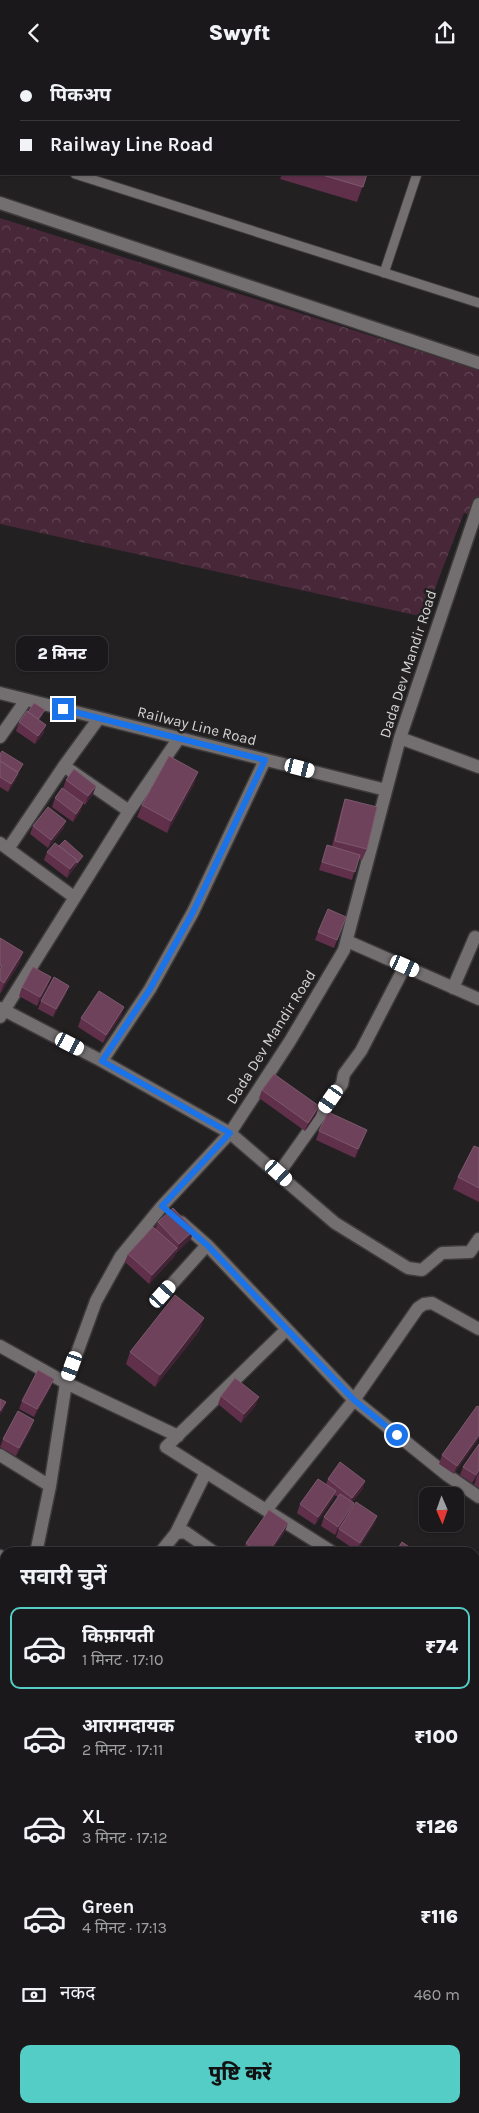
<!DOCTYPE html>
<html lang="hi">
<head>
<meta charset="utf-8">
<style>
	:root { --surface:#1a181a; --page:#232123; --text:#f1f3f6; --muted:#9fa0a2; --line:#383739; --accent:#54cdc6 }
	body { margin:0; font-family:Karla,"Noto Sans Devanagari",sans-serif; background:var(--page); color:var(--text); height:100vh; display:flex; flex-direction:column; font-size:19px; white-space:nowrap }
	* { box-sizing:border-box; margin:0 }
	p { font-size:16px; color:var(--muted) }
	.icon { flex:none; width:28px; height:28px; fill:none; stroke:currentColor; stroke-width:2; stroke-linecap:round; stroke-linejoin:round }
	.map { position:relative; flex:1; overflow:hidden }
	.side { position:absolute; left:0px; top:1482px; width:480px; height:566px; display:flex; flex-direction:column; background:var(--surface); border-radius:15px 15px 0 0; box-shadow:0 1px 4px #0004,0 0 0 1px var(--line) }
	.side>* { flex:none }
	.hud { position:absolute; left:0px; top:0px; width:480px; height:110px; box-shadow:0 1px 4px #0004,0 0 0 1px var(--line); display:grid; align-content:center; height:110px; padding:0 20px; background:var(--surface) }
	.needle { width:32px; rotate:178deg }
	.fabs { position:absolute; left:419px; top:1422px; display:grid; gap:10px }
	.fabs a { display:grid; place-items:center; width:45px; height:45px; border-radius:10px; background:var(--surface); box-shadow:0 1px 4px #0004,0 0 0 1px var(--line); font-size:25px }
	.end { position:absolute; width:22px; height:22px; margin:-11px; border:6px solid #1a73e8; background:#fff; box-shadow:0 0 0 2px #fff }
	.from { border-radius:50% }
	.bubble { position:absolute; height:35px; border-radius:10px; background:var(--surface); box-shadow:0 1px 4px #0004,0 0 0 1px var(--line); font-size:16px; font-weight:800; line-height:35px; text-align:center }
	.car { position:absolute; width:15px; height:30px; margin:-15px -8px; border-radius:6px; box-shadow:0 0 4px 1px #0007; background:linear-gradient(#fff 24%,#345 0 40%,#fff 0 76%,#345 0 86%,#fff 0) }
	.hud b { display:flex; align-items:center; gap:18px; height:48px; font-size:19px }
	.hud b+b { border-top:1px solid var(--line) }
	.hud i { width:12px; height:12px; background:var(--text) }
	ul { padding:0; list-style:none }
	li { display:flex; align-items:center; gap:15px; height:82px; margin:0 10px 8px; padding:0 10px; border:2px solid transparent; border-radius:10px }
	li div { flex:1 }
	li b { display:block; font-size:19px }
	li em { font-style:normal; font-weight:800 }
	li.current { border-color:var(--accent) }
	li>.icon { width:45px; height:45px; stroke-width:1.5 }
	h2 { padding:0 20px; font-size:22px; line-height:60px }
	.pay { display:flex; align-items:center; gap:12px; height:55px; padding:0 20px; font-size:19px }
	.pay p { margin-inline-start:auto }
	.cta { display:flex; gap:10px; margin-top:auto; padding:10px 20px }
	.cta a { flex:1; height:58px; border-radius:10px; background:var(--accent); color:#111; font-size:20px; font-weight:800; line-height:58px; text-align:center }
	header { display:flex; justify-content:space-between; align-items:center; height:65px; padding:0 20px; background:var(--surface); font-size:22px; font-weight:800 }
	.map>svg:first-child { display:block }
	.park { fill:url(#park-crowns) }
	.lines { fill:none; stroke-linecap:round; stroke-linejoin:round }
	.service-casing { stroke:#3d3a3b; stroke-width:11 }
	.minor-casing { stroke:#3d3a3b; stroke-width:15 }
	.tertiary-casing { stroke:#3d3a3b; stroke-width:15 }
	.service { stroke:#736f71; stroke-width:9 }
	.minor { stroke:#736f71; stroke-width:12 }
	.tertiary { stroke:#736f71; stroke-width:12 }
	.wall { fill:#60304b }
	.shaded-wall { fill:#422235 }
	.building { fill:#6d425a; stroke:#7d596d }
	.route { stroke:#1a73e8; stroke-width:6 }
	.labels { text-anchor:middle; stroke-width:5; stroke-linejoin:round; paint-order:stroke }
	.street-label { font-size:15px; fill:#d6d4d5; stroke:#232022 }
</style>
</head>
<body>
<header><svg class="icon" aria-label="back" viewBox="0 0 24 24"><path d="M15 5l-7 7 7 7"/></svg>Swyft<svg class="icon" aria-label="share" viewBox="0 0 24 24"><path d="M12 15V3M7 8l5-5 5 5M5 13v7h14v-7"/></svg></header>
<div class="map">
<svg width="479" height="2048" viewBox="0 0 479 2048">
	<defs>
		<pattern id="park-crowns" width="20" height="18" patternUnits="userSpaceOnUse" patternTransform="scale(1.25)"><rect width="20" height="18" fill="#472738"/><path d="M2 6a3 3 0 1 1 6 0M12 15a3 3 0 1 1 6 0" fill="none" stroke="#614554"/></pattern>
	</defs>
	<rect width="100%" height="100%" fill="#232022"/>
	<!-- park -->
	<path class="park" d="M0 153 479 305V453L464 448 424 552 0 459Z"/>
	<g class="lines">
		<!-- service casing -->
		<g class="service-casing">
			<path id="service" d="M452 1V0
				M0 85H1
				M75 109 479 238
				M384 208 417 109"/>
		</g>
		<!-- minor casing -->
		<g class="minor-casing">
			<path id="minor" d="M0 628 386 725
				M0 672 26 635
				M400 673 479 702
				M64 701 129 746
				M0 778 74 832
				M8 784 64 701 99 653
				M347 876 479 934
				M453 923 475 872
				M0 943 102 996 230 1068 335 1158 408 1203 422 1205 442 1188 470 1187 479 1174
				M0 952 129 746 179 673
				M102 996 150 924 193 847 265 695
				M279 1108 342 1019 344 1009 361 986 405 901
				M181 1157 207 1180 354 1335 447 1410 479 1432
				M163 1229 207 1180
				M286 1265 166 1382 334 1488
				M0 1281 66 1318 178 1371
				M0 1390 50 1421
				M266 1445 354 1335 418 1243 424 1239 432 1238 479 1264
				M176 1468 206 1407
				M36 1488 50 1421 66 1318 96 1236 121 1191 162 1141 230 1068 290 976 344 885 400 673 479 439
				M160 1488 176 1468 185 1467 215 1488
				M475 1571 479 1573
				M0 1591 5 1592
				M0 1697 5 1669"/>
		</g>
		<!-- tertiary casing -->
		<g class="tertiary-casing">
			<path id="tertiary" d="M0 138 479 298
				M0 1491 5 1494
				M475 1792 479 1795"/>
		</g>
		<!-- service -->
		<use href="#service" class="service"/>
		<!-- minor -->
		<use href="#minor" class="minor"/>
		<!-- tertiary -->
		<use href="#tertiary" class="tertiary"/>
	</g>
	<!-- wall -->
	<path class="wall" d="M282 109H367L357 137 280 114Z
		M28 647 43 649 39 655 46 660 43 669 35 679 16 666 19 657Z
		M0 689 23 699 15 716 8 727 0 722Z
		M66 715 96 721 93 729 85 740 83 738 80 747 73 757 52 742 55 733 63 723Z
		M194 719 167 768 137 752 142 740Z
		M345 734 367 784 362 795 358 794 352 815 319 805 327 780 332 781 341 746Z
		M66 756 63 764 48 783 30 769 33 761Z
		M59 781 83 791 81 795 75 802 67 813 44 795 47 787Z
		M346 852 334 883 315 875 318 867Z
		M0 873 23 887 19 899 0 929Z
		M48 920 37 941 19 931 22 922Z
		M66 929 53 952 38 944 41 936Z
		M124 942 121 951 103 978 78 962 81 953Z
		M262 1025 319 1041 316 1050 305 1066 259 1033Z
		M319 1066 364 1073 355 1093 316 1075Z
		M479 1083V1137L453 1124 458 1112Z
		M158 1157 191 1174 176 1188V1187L174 1192 149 1219 125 1197 128 1189 155 1164Z
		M200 1265 155 1322 126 1299 130 1287Z
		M51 1322 34 1352 19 1344 22 1336Z
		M221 1331 256 1340 241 1358 218 1339Z
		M479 1342 454 1409 439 1399 442 1390Z
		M31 1364 16 1391 0 1382 3 1374Z
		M479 1379V1423L474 1420 477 1412 472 1418 460 1410 463 1402Z
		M328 1414 365 1416 362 1425 352 1437 351 1445 377 1451 374 1459 357 1486 336 1472 339 1464 335 1470 321 1461 324 1452 338 1432 334 1430 333 1434 315 1460 297 1448 300 1439 326 1419Z
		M288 1458 285 1466 270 1488H245L243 1486 246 1478Z
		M479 1625V1646L475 1644V1632Z
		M479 1674V1706L475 1704V1681Z"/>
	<!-- shaded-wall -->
	<path class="shaded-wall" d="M46 660 43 669 35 679 38 671Z
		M23 699 15 716 8 727 11 719Z
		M198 707 194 719 167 768 171 756Z
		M96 721 93 729 85 740 88 731Z
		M83 738 80 747 73 757 76 749Z
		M66 756 63 764 48 783 51 775Z
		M83 791 81 795 75 802 77 798Z
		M77 795 74 803 67 813 70 804Z
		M23 887 19 899 0 929 4 918Z
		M51 912 48 920 37 941 40 932Z
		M69 921 66 929 53 952 56 944Z
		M124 942 121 951 103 978 106 970Z
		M319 1041 316 1050 305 1066 308 1058Z
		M367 1065 364 1073 355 1093 358 1084Z
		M194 1165 191 1174 176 1188 179 1179Z
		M177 1183 174 1192 149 1219 152 1210Z
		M204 1253 200 1265 155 1322 160 1310Z
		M54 1314 51 1322 34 1352 37 1344Z
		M259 1332 256 1340 241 1358 244 1349Z
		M6 1337 3 1346 0 1350V1346Z
		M34 1355 31 1364 16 1391 19 1383Z
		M479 1370V1374L454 1409 457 1401Z
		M479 1405V1409L472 1418 476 1410Z
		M365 1416 362 1425 349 1441 352 1433Z
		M336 1426 333 1434 315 1460 318 1452Z
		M354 1438 351 1447 335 1470 338 1462Z
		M377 1451 374 1459 357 1486 360 1478Z
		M288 1458 285 1466 270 1488H268Z
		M479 1593V1597L475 1604V1599Z
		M479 1665V1668L475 1675V1672Z"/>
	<!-- building -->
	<path class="building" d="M316 0H401L400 1H316Z
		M319 109H367L363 122Z
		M34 638 45 645 38 654 28 647Z
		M27 646 46 660 38 671 19 657Z
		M2 686 23 699 18 707 0 696V689Z
		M169 691 198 707 171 756 142 740Z
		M0 696 18 708 11 719 0 712Z
		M74 704 96 721 88 731 66 715Z
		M62 723 83 738 76 749 55 733Z
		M345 734 377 742 367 784 335 776Z
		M48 742 66 756 51 775 33 761Z
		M65 775 83 791 77 798V795L59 781Z
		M55 778 77 795 70 804 47 787Z
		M327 780 360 790 355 807 322 797Z
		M328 844 346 852 337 875 318 867Z
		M0 873 23 887 4 918 0 915V905L2 901 0 900Z
		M33 902 51 912 40 932 22 922Z
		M54 912 69 921 56 944 41 936Z
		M99 926 124 942 106 970 81 953Z
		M274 1009 319 1041 308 1058 262 1025Z
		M328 1047 367 1065 358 1084 319 1066Z
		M474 1081 479 1083V1123L458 1112Z
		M173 1143 194 1165 179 1179 158 1157Z
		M153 1162 177 1183 152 1210 128 1189Z
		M175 1230 204 1253 160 1310 130 1287Z
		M38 1305 54 1314 37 1344 22 1336Z
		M235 1313 259 1332 244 1349 221 1331Z
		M0 1334 6 1337 0 1346Z
		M477 1341 479 1342V1370L457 1401 442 1390Z
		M18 1346 34 1355 19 1383 3 1374Z
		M479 1379V1405L476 1410 463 1402Z
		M340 1397 365 1416 352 1433 328 1414Z
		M318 1414 336 1426 318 1452 300 1439Z
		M340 1429 354 1438 338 1462 324 1452Z
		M356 1437 377 1451 360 1478 339 1464Z
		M269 1445 288 1458 268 1488H260L246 1478Z
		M402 1477 418 1488H395Z
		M475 1574 479 1576V1593L475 1599Z
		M479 1625V1636L475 1634Z
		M475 1652 479 1654V1665L475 1672Z
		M479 1674V1696L475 1694V1681Z"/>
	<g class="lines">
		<!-- route -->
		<path class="route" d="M63 644 265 695 193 847 150 924 102 996 230 1068 162 1141 207 1180 354 1335 397 1370"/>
	</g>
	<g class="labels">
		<!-- street labels -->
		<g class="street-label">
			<text transform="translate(408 599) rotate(-72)" y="5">Dada Dev Mandir Road</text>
			<text transform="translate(197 661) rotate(14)" y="5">Railway Line Road</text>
			<text transform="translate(271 972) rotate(-58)" y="5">Dada Dev Mandir Road</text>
		</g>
	</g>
</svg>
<div class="fabs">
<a><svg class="needle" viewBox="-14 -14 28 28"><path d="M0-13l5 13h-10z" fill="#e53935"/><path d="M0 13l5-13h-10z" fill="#9fa0a2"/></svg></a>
</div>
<i class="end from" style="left:397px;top:1370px"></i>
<i class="end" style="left:63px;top:644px"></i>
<div class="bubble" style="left:16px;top:571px;width:92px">2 मिनट</div>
<i class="car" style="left:300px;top:703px;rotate:104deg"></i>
<i class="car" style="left:405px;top:901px;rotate:114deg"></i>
<i class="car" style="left:70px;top:979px;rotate:117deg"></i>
<i class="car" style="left:331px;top:1034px;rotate:215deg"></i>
<i class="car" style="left:279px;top:1108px;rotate:132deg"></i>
<i class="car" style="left:163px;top:1229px;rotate:42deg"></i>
<i class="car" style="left:72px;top:1301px;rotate:200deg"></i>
<div class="hud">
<b><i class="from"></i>पिकअप</b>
<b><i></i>Railway Line Road</b>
</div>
<section class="side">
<h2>सवारी चुनें</h2>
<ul>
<li class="current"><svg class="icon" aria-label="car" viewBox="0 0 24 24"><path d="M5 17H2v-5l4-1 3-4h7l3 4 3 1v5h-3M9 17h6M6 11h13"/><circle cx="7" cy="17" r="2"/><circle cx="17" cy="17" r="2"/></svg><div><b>किफ़ायती</b><p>1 मिनट · 17:10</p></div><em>₹74</em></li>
<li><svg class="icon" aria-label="car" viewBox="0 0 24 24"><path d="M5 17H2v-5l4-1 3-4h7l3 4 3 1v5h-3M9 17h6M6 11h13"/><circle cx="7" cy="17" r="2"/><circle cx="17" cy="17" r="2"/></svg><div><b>आरामदायक</b><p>2 मिनट · 17:11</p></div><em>₹100</em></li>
<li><svg class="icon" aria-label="car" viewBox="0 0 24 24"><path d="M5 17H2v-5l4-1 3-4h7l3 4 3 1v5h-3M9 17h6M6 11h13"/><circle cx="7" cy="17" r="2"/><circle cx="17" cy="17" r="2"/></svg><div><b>XL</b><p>3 मिनट · 17:12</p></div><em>₹126</em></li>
<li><svg class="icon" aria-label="car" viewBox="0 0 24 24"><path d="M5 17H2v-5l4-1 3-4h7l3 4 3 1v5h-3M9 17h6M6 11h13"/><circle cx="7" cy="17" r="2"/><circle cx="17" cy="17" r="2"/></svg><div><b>Green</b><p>4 मिनट · 17:13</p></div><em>₹116</em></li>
</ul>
<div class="pay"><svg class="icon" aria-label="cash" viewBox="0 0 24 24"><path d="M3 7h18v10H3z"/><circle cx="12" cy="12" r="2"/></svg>नकद<p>460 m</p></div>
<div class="cta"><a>पुष्टि करें</a></div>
</section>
</div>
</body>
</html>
